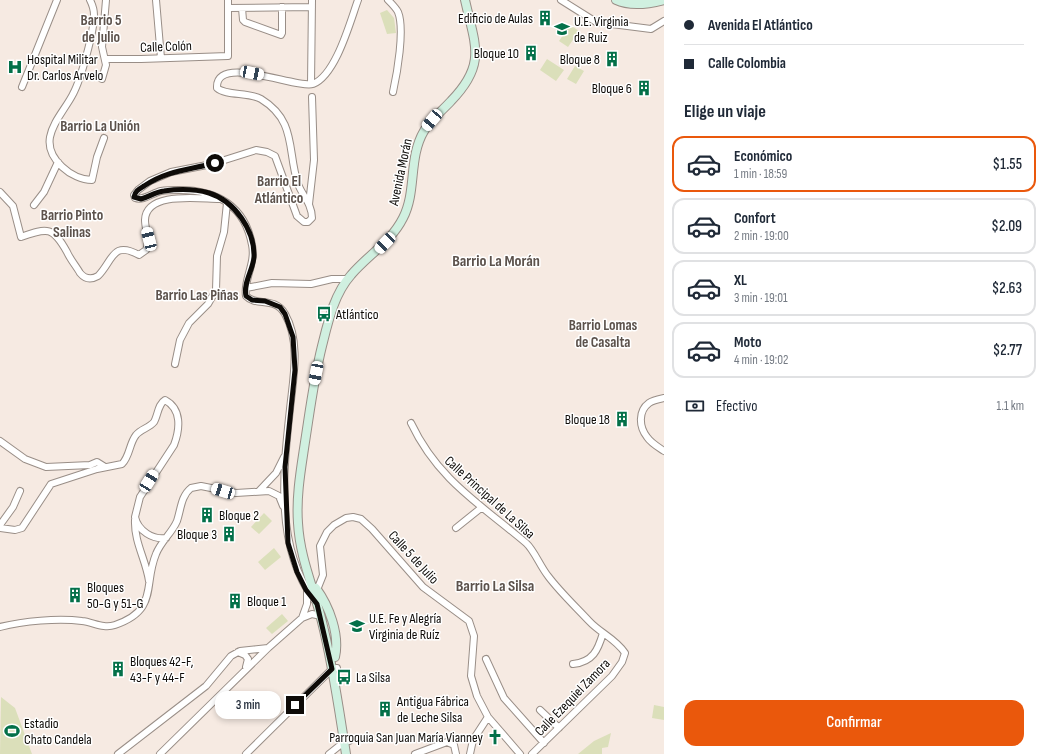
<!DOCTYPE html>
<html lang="es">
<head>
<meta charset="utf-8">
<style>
	:root { --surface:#fff; --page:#f2f2f3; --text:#1f2937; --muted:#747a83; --line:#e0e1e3; --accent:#ea580c }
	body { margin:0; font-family:"Sofia Sans Condensed",sans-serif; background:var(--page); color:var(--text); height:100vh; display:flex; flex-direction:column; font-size:15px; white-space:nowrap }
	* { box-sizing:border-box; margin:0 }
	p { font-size:13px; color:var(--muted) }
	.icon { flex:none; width:22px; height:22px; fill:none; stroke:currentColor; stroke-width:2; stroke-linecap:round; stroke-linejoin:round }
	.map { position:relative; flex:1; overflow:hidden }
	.drawer { display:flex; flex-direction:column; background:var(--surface); width:380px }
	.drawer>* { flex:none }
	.guide { display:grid; align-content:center; height:88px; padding:0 20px; background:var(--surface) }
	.end { position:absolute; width:18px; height:18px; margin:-9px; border:5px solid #0e0b08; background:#fff; box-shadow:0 0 0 2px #fff }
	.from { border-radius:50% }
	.bubble { position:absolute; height:28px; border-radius:12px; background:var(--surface); box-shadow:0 2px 6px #0003; font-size:13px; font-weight:600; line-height:28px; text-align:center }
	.car { position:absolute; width:12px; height:24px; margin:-12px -6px; border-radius:5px; box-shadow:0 0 3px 1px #0007; background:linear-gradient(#fff 24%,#345 0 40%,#fff 0 76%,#345 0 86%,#fff 0) }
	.guide b { display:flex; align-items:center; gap:14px; height:38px; font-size:15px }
	.guide b+b { border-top:1px solid var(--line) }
	.guide i { width:10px; height:10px; background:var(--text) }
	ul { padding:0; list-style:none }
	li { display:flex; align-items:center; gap:12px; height:56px; margin:0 8px 6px; padding:0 12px; border:2px solid var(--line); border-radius:12px }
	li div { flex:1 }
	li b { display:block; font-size:15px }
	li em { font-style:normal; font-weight:600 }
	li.on { border-color:var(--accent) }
	li>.icon { width:36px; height:36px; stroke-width:1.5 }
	h2 { padding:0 20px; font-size:18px; line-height:48px }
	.pay { display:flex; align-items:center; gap:10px; height:44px; padding:0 20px; font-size:15px }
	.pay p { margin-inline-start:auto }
	.button { display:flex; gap:8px; margin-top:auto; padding:8px 20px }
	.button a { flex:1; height:46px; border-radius:12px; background:var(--accent); color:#fff; font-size:16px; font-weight:600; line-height:46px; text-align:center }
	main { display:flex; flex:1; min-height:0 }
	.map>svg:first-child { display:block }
	.green { fill:#dbdfba }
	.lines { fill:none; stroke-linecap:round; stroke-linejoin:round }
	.street-casing { stroke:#998e87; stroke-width:8 }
	.secondary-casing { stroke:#998e87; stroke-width:10 }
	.street { stroke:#fff; stroke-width:6 }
	.secondary { stroke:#d0f0e0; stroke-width:8 }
	.route { stroke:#0e0b08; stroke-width:5 }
	.labels { text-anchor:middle; stroke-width:3; stroke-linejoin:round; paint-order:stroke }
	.poi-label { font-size:14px; fill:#0e0b08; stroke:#fff; text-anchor:start }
	.street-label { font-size:14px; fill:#0e0b08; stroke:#fff }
	.neighbourhood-label { font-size:15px; font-weight:bold; fill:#5c524c; stroke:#fff }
	.quarter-label { font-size:16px; font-weight:bold; fill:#5c524c; stroke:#fff }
</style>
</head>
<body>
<main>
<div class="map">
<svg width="664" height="754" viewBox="0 0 664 754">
	<rect width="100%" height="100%" fill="#f6eae2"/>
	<!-- green -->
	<path class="green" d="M387 10 394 18 396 33 387 34 380 13Z
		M570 25 579 31 568 47 559 41Z
		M547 59 564 70 556 81 540 70Z
		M575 66 584 71 576 84 567 79Z
		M264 513 272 521 259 534 251 527Z
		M274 548 281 557 265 570 258 562Z
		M282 614 288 621 272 634 266 628Z
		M1 697 15 708 32 754H0Z
		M654 705 664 707V720L652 718Z
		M611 733 608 747 602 748V754H578L594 741Z"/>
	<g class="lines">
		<!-- street casing -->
		<g class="street-casing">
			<path id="street" d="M90 0C92 4 94 10 94 15 94 32 81 79 73 94 66 108 53 121 50 137 46 159 72 180 92 180L97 157 104 138
				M156 0 161 58
				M388 0C392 4 396 8 398 12 405 29 397 74 393 92
				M561 0 596 22 651 29 664 21
				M228 8 312 7
				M242 8 243 20 245 22 281 35 282 33V7
				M105 59H141L228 56V0
				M102 79 106 65 102 47 106 0
				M311 84 312 0
				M22 87 57 0
				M0 192 13 206 21 237C48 227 53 227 67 252 70 259 76 266 80 273 85 279 91 280 98 276 113 261 112 240 139 255L146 250C151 239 145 231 145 220 146 191 199 199 219 199
				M309 204 314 160 312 97
				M34 205 44 192 58 162
				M246 288 272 283 311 284 332 279H348
				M175 364 180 340 189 323 208 304 216 290 217 256 224 232 227 203
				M664 398C659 399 653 400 649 403 638 411 639 427 647 437 651 443 658 447 664 451
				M411 423C438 480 480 504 526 543 534 550 540 566 548 576 560 592 575 606 589 621 600 633 616 639 625 653L622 662 612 676 532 754
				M0 441 25 459 46 467 90 465 97 462 105 467
				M259 491 276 473 284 457
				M135 520C134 542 146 560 149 581
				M0 525 13 507 20 491
				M0 528 15 530 22 528 51 484 97 469 122 464C130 456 129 444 136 435 141 429 149 428 154 422 158 415 158 404 165 400 182 409 180 429 174 445L140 497 135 517C138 531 153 540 166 538
				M456 528 481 508
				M317 590 323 575 320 546 327 532 334 525 346 518 353 517 361 519 372 529 423 587 469 621 474 636 471 676 477 696 488 717 520 754
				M314 600C275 547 283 472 290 409 293 379 301 342 285 314 275 296 256 307 246 296 243 280 256 264 252 245 245 206 217 190 179 190 173 190 167 190 161 191 152 193 144 201 135 198L134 195 138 190 150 181 171 172 212 164 256 150 267 152 275 156 297 216 304 222H308L312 218C312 204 302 195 298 184 287 151 297 121 261 99 249 92 226 96 217 88 215 53 297 89 313 84 336 75 350 22 358 0
				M302 618 307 604V591
				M0 627C23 621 58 618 82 621 93 622 103 629 115 625 159 610 143 585 156 554 161 541 172 533 177 521 181 509 181 496 191 488L201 486 236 493 269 491 279 496 283 506
				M238 652 245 655 248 659 246 667
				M486 659 504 698 544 743
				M573 664C593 662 598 650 603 633
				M540 710 559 728
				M118 754 206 686 231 656 240 651 268 648
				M160 754 268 648 302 618 312 614 321 616
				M246 754 332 669 337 668
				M329 754 344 742 349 741
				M415 754 447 742 454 745 456 754
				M470 754 473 740 488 717"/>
		</g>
		<!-- secondary casing -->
		<g class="secondary-casing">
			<path id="secondary" d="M616 0C631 7 649 4 664 0
				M316 588C329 606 340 634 335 657
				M346 754C339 710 333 665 322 622 314 588 300 559 298 523 296 496 301 469 305 442 310 410 314 378 322 346 328 322 334 294 351 275 368 255 391 242 403 218 417 191 408 158 424 131 430 120 442 111 451 101 487 64 475 45 465 0"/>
		</g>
		<!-- street -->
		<use href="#street" class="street"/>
		<!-- secondary -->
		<use href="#secondary" class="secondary"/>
	</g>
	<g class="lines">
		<!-- route -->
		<path class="route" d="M215 163C189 170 168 170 144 186 139 189 135 191 134 197L141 199C149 197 155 192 164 191 178 189 195 189 209 193 235 201 255 231 254 257 253 270 243 283 246 296L252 300 265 301 280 307 285 314 293 337 295 370 285 467 288 543 297 572 306 590 317 604 332 669 295 705"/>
	</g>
	<!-- icons -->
	<defs>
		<g id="building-bare" transform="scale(1.2)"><path d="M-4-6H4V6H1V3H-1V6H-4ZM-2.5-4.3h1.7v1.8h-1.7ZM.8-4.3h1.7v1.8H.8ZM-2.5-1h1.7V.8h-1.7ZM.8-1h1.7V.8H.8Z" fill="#037049" stroke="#fff" stroke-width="2.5" paint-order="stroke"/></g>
		<g id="school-bare" transform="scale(1.2)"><path d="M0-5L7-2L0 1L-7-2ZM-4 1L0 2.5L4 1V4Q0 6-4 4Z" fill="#037049" stroke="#fff" stroke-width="2.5" paint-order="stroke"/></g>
		<g id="hospital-bare" transform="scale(1.2)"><path d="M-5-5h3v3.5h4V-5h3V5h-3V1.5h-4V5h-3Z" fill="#037049" stroke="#fff" stroke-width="2.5" paint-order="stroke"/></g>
		<g id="bus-bare" transform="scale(1.2)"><path d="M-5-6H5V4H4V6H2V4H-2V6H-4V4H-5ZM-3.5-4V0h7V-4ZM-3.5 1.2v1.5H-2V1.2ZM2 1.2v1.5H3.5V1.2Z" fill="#037049" stroke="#fff" stroke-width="2.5" paint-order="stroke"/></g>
		<g id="stadium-bare" transform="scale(1.2)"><path d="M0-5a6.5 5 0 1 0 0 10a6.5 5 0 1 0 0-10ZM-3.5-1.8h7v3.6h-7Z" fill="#037049" stroke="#fff" stroke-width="2.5" paint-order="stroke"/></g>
		<g id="church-bare" transform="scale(1.2)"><path d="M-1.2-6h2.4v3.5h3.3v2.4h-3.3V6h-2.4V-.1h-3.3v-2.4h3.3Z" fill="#037049" stroke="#fff" stroke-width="2.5" paint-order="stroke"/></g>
	</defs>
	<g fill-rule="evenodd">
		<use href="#building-bare" x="545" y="18"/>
		<use href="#school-bare" x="562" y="29"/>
		<use href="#building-bare" x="531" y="53"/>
		<use href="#building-bare" x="612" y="59"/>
		<use href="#hospital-bare" x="15" y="67"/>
		<use href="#building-bare" x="644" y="88"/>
		<use href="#bus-bare" x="324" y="314"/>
		<use href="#building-bare" x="622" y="419"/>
		<use href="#building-bare" x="207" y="515"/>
		<use href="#building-bare" x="229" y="534"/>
		<use href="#building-bare" x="75" y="595"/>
		<use href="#building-bare" x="235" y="601"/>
		<use href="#school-bare" x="357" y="626"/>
		<use href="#building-bare" x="118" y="669"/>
		<use href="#bus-bare" x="344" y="677"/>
		<use href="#building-bare" x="385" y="709"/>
		<use href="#stadium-bare" x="12" y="731"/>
		<use href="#church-bare" x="495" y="737"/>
	</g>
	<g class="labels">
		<!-- poi labels -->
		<g class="poi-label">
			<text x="533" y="23" text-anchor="end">Edificio de Aulas</text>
			<text x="574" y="26">U.E. Virginia<tspan x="574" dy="16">de Ruiz</tspan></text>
			<text x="519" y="58" text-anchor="end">Bloque 10</text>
			<text x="27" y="64">Hospital Militar<tspan x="27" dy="16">Dr. Carlos Arvelo</tspan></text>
			<text x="600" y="64" text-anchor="end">Bloque 8</text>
			<text x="632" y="93" text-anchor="end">Bloque 6</text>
			<text x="336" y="319">Atlántico</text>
			<text x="610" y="424" text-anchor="end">Bloque 18</text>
			<text x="219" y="520">Bloque 2</text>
			<text x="217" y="539" text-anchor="end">Bloque 3</text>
			<text x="87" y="592">Bloques<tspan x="87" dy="16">50-G y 51-G</tspan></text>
			<text x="247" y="606">Bloque 1</text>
			<text x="369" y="623">U.E. Fe y Alegría<tspan x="369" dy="16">Virginia de Ruíz</tspan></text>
			<text x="130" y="666">Bloques 42-F,<tspan x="130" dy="16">43-F y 44-F</tspan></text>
			<text x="356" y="682">La Silsa</text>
			<text x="397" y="706">Antigua Fábrica<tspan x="397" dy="16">de Leche Silsa</tspan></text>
			<text x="24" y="728">Estadio<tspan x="24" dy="16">Chato Candela</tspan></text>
			<text x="483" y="742" text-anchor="end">Parroquia San Juan María Vianney</text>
		</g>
		<!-- street labels -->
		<g class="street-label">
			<text transform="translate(166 46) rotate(-2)" y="5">Calle Colón</text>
			<text transform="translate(400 172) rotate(-78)" y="5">Avenida Morán</text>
			<text transform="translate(490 497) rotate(42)" y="5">Calle Principal de La Silsa</text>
			<text transform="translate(414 557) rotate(47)" y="5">Calle 5 de Julio</text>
			<text transform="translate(572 697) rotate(-46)" y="5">Calle Ezequiel Zamora</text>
		</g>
		<!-- neighbourhood labels -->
		<g class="neighbourhood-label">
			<text x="101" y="25">Barrio 5<tspan x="101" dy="17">de Julio</tspan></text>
			<text x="100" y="131">Barrio La Unión</text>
			<text x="279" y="186">Barrio El<tspan x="279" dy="17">Atlántico</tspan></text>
			<text x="72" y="220">Barrio Pinto<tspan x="72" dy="17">Salinas</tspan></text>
			<text x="197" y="300">Barrio Las Piñas</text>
			<text x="603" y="330">Barrio Lomas<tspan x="603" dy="17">de Casalta</tspan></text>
		</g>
		<!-- quarter labels -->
		<g class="quarter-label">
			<text x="496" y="266">Barrio La Morán</text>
			<text x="495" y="591">Barrio La Silsa</text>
		</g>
	</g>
</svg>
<i class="end from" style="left:215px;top:163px"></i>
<i class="end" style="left:295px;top:705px"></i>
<div class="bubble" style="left:215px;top:691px;width:66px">3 min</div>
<i class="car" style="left:252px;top:73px;rotate:101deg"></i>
<i class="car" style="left:432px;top:120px;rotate:220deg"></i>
<i class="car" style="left:149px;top:239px;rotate:346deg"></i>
<i class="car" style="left:385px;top:243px;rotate:224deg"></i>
<i class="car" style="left:316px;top:373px;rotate:191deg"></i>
<i class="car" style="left:149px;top:481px;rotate:32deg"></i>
<i class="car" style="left:223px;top:491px;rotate:287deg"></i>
</div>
<section class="drawer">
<div class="guide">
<b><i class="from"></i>Avenida El Atlántico</b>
<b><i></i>Calle Colombia</b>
</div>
<h2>Elige un viaje</h2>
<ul>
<li class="on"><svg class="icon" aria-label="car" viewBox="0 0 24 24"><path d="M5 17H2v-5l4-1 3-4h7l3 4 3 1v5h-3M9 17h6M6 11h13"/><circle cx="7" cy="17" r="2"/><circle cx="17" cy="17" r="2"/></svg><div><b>Económico</b><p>1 min · 18:59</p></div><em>$1.55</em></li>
<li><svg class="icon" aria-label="car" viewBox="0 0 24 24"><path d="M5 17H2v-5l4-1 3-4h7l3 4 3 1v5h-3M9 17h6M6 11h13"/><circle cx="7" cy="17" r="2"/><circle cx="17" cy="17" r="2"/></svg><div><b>Confort</b><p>2 min · 19:00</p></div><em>$2.09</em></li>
<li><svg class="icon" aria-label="car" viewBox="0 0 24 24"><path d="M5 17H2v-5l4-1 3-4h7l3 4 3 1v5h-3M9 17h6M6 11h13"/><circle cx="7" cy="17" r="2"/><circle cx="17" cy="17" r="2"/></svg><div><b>XL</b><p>3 min · 19:01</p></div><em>$2.63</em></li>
<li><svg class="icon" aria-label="car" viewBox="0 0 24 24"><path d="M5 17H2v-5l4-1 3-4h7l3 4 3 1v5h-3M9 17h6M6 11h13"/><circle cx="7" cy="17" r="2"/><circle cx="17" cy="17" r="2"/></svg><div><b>Moto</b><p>4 min · 19:02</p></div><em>$2.77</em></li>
</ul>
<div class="pay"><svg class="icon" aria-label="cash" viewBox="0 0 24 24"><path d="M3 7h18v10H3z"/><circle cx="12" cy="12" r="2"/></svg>Efectivo<p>1.1 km</p></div>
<div class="button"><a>Confirmar</a></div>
</section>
</main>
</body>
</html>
